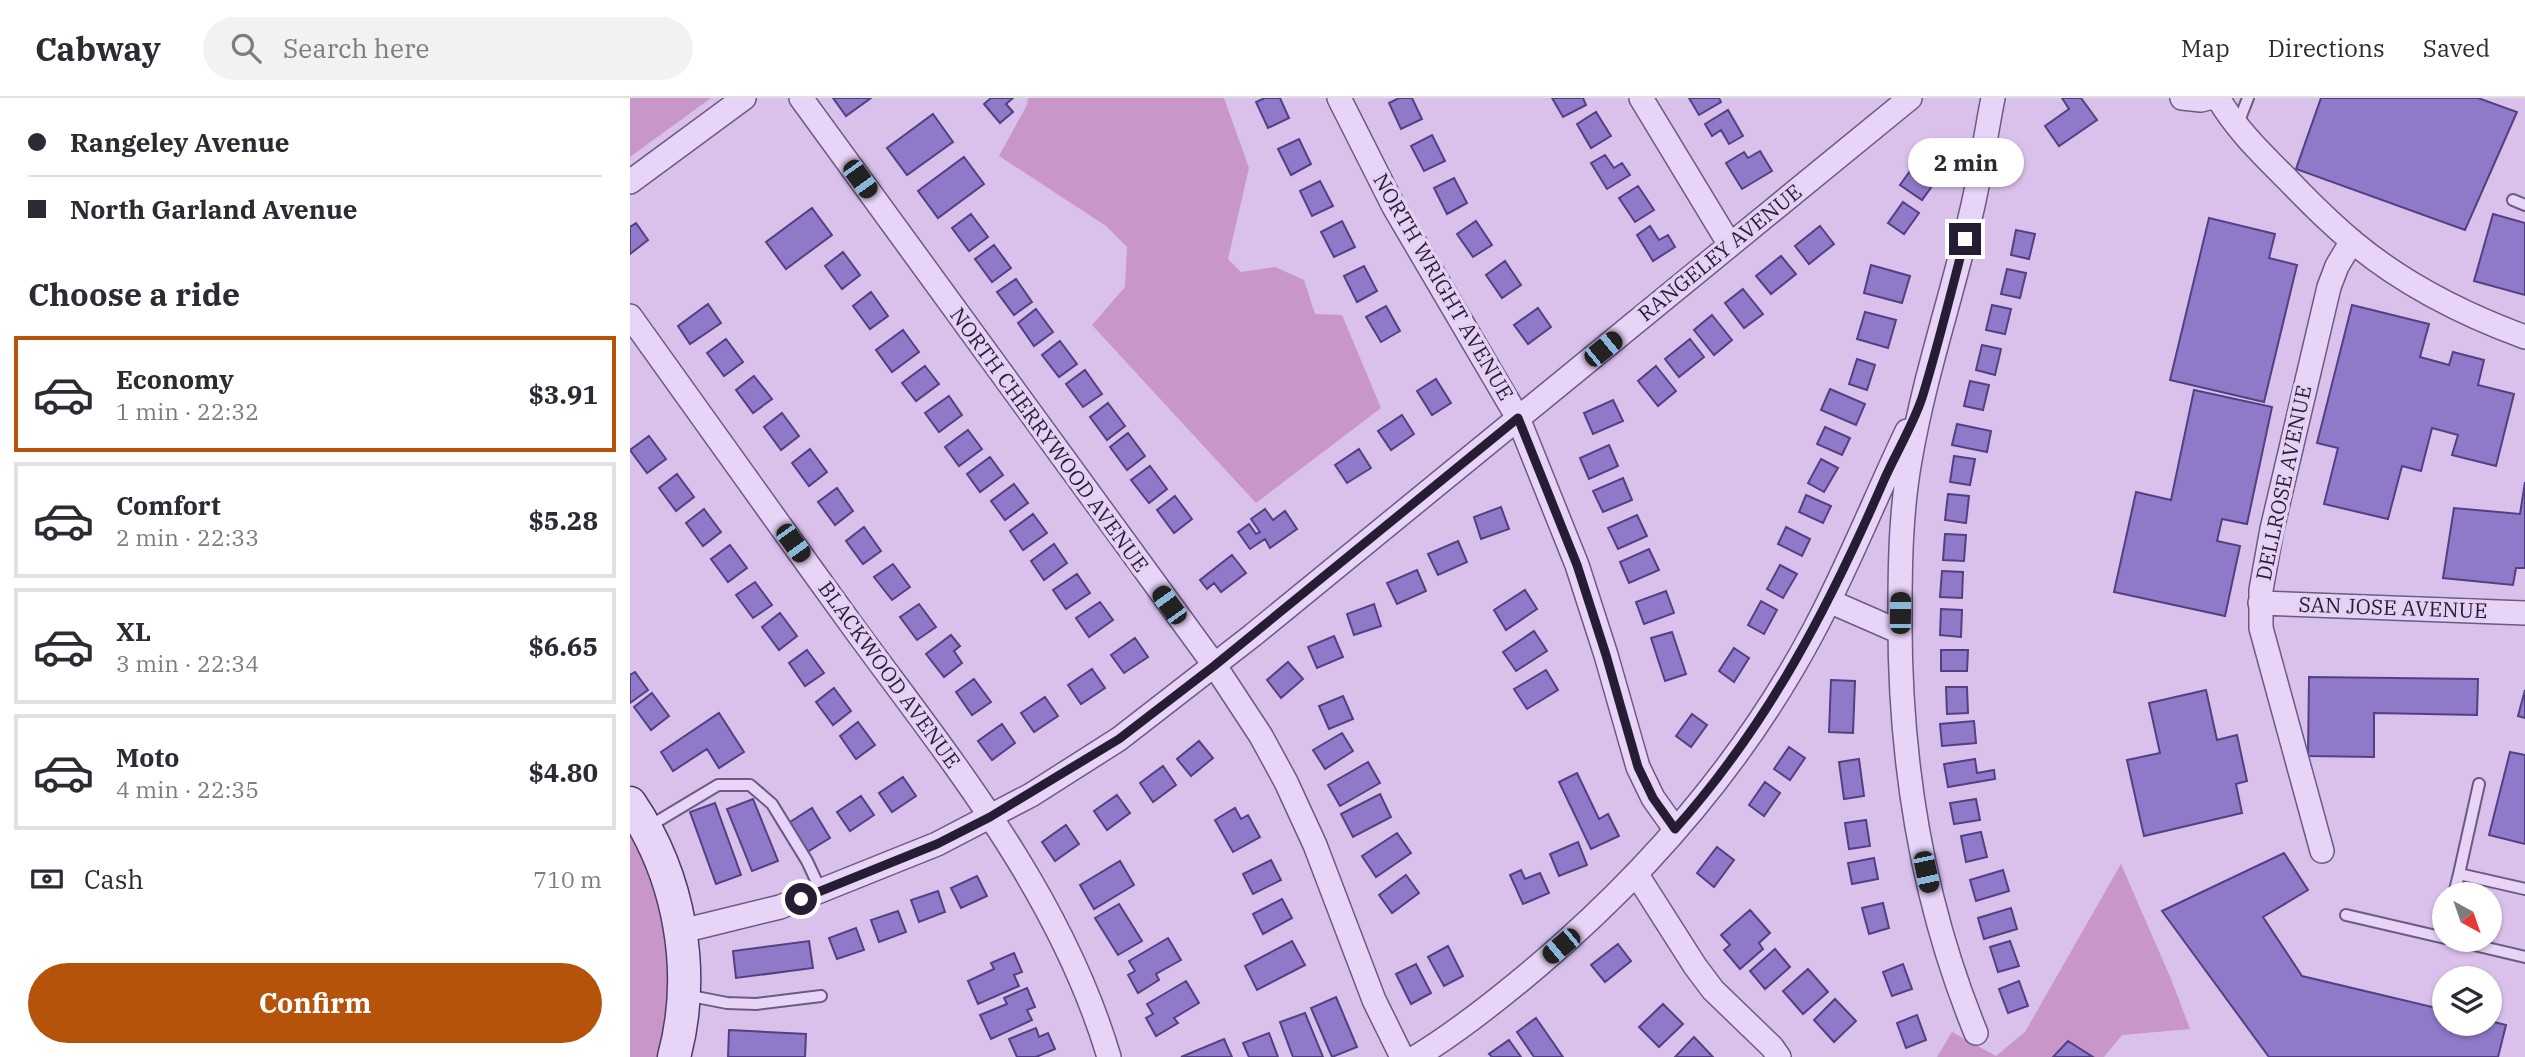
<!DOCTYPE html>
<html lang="en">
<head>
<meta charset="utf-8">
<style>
	:root { --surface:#fff; --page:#f2f2f3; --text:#2b2b33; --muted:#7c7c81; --line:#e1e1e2; --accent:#b45309 }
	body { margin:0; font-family:"IBM Plex Serif",serif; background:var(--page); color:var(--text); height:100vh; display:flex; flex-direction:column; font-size:26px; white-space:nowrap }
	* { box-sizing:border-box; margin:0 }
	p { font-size:23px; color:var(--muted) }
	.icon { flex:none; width:38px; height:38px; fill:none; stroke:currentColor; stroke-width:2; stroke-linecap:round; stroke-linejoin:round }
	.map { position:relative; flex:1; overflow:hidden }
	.details { display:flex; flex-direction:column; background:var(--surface); width:630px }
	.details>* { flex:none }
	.hud { display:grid; align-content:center; height:154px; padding:0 28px; background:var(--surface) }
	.needle { width:46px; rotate:140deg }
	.fabs { position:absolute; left:1802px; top:784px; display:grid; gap:14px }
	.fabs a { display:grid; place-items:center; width:70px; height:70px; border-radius:50%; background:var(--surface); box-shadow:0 2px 5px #0004; font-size:35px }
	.end { position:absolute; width:32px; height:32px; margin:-16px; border:9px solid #261d35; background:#fff; box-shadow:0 0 0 4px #fff }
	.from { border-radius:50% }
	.bubble { position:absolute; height:49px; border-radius:24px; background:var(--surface); box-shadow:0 2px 5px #0004; font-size:23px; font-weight:700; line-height:49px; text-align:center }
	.car { position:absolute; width:21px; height:42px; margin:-21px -10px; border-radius:9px; box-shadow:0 0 5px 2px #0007; background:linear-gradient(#222 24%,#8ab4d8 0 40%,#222 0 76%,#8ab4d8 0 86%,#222 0) }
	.hud b { display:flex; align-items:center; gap:24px; height:66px; font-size:26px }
	.hud b+b { border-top:2px solid var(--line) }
	.hud i { width:18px; height:18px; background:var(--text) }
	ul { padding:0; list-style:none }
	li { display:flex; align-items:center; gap:21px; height:116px; margin:0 14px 10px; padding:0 14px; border:4px solid var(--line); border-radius:0px }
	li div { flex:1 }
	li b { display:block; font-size:26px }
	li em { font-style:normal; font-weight:700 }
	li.selected { border-color:var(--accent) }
	li>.icon { width:63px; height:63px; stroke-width:1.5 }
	h2 { padding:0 28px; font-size:32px; line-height:84px }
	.pay { display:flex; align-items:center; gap:18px; height:77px; padding:0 28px; font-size:26px }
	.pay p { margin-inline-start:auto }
	.action { display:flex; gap:14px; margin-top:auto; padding:14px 28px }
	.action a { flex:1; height:80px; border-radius:42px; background:var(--accent); color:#fff; font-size:28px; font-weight:700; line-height:80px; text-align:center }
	header { display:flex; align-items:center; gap:42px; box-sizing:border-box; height:98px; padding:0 35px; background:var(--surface); border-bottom:2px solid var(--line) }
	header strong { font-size:33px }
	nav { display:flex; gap:38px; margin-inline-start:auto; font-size:24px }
	.search { width:490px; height:63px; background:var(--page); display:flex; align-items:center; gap:18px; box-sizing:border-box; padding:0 24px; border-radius:38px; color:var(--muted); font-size:26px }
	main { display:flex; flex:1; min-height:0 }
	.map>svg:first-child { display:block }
	.green { fill:#c896c9 }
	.building { fill:#8f79c8; stroke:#524182; stroke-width:2 }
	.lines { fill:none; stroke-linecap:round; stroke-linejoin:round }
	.lane-casing { stroke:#6b5a84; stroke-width:14 }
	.street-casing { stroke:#6b5a84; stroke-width:26 }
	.secondary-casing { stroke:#4c3d66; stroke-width:35 }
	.lane { stroke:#e8d4f7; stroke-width:10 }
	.street { stroke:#e8d4f7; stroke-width:23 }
	.secondary { stroke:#e8d4f7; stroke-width:32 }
	.route { stroke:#261d35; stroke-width:9 }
	.labels { text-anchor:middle; stroke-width:7; stroke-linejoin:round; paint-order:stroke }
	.street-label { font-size:21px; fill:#261d35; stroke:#e5d1f3 }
</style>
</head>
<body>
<header>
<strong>Cabway</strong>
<div class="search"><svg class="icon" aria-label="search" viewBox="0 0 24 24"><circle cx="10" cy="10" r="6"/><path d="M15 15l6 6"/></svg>Search here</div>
<nav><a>Map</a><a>Directions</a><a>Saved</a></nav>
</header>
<main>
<section class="details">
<div class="hud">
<b><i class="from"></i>Rangeley Avenue</b>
<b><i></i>North Garland Avenue</b>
</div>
<h2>Choose a ride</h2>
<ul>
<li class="selected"><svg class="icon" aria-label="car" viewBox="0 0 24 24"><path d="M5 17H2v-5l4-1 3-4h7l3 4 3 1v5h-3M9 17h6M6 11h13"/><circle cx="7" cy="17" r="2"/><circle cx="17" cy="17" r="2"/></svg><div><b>Economy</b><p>1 min · 22:32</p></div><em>$3.91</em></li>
<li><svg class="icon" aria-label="car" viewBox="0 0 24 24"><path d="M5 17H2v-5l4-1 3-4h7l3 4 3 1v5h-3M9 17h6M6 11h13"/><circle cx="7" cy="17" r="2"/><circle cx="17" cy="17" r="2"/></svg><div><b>Comfort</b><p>2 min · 22:33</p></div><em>$5.28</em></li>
<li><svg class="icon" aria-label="car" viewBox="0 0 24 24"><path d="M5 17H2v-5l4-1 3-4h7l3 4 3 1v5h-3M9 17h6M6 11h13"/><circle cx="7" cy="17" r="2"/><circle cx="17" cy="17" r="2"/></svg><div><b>XL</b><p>3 min · 22:34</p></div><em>$6.65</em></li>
<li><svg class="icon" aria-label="car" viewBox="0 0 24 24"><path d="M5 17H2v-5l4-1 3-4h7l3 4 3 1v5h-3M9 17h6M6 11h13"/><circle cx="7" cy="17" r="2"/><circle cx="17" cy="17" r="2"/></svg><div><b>Moto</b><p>4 min · 22:35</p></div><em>$4.80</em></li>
</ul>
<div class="pay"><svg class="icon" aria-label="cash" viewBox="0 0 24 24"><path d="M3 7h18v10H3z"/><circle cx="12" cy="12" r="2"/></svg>Cash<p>710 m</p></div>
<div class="action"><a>Confirm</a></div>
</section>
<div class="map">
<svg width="1895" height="959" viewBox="0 0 1895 959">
	<rect width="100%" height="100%" fill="#d9c1ec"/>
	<!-- green -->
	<path class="green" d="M0 0H81L0 59Z
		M398 0H594L619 70 598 161 611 174 645 169 674 182 685 216 712 217 751 310 626 405 462 227 495 189 497 149 476 128 369 58 397 7Z
		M0 729 34 769 42 959H0Z
		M1491 766 1541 881 1560 931 1492 937 1474 959H1307L1322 934 1366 958 1395 934Z"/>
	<!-- building -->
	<path class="building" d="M203 0H241L216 18Z
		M361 0H383L376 6 383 14 370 25 354 6Z
		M635 0H650L659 20 638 30 626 4Z
		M769 0H782L792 21 771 31 759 5Z
		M922 0H953L956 7 933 19Z
		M1059 0H1089L1091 4 1069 17Z
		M1432 0H1451L1467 22 1429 48 1415 28 1439 11Z
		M1691 0H1848L1887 14 1835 132 1666 71Z
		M1098 12 1113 38 1099 46 1091 32 1082 38 1075 26Z
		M966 14 981 38 961 50 947 26Z
		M303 16 323 44 277 77 257 50Z
		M802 37 815 63 794 73 781 48Z
		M669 41 681 66 661 77 648 51Z
		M1130 53 1142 73 1112 91 1096 65 1114 54 1118 60Z
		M1293 55 1315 70 1292 102 1270 87Z
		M975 57 984 70 992 65 1000 77 977 91 961 65Z
		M334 59 354 86 308 120 288 93Z
		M824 80 837 105 817 116 804 90Z
		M690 83 703 108 682 118 670 93Z
		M1008 88 1024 112 1005 124 989 100Z
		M1273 104 1289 115 1274 136 1258 125Z
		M182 110 202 137 156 171 136 144Z
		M341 116 358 139 339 153 322 130Z
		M1863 116 1895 125V197L1844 183Z
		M1579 120 1645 136 1639 160 1667 167 1634 304 1540 282Z
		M712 123 725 149 704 159 691 134Z
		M846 123 862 147 843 159 827 136Z
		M6 125 18 142 0 156V129Z
		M1020 128 1029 142 1038 137 1045 149 1023 163 1007 137Z
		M1190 128 1204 146 1179 166 1165 148Z
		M1386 132 1405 136 1399 161 1381 157Z
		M364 147 381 170 362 184 345 161Z
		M213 154 230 177 212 191 195 168Z
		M1151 158 1166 176 1141 196 1126 178Z
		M875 163 891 187 872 200 856 177Z
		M1241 167 1280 178 1272 205 1234 195Z
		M734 168 747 193 727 204 714 178Z
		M1377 171 1396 175 1390 200 1371 196Z
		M386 181 402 204 384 217 367 194Z
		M1113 191 1133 216 1114 230 1095 205Z
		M241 194 258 218 240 231 223 208Z
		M78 206 91 225 60 246 48 228Z
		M1362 207 1381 211 1375 236 1356 232Z
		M1722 207 1799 226 1790 259 1819 267 1823 254 1854 262 1848 287 1884 296 1866 368 1822 357 1828 337 1802 330 1791 373 1772 368 1758 421 1694 406 1708 350 1687 345Z
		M756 208 770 233 751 244 736 219Z
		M908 210 921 229 898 246 884 227Z
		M406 211 423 234 404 248 388 225Z
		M1235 214 1266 222 1258 250 1227 241Z
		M1082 217 1102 242 1084 257 1064 232Z
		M273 232 289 254 262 274 246 252Z
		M96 241 113 264 94 278 77 255Z
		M1060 241 1074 259 1049 279 1035 261Z
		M430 243 447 266 429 279 412 257Z
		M1352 247 1371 251 1365 277 1346 272Z
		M1227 261 1245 267 1237 292 1219 286Z
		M295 268 309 286 286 303 272 285Z
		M1026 268 1046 293 1028 308 1008 283Z
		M455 272 472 296 453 309 436 286Z
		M124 278 142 301 123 315 106 292Z
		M806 281 821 305 802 317 787 293Z
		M1340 283 1359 287 1353 312 1334 308Z
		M1200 291 1235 306 1226 327 1191 312Z
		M1564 292 1642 309 1617 426 1592 421 1587 443 1610 448 1595 518 1484 494 1506 394 1541 402Z
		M319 298 332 317 309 334 295 315Z
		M983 302 993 323 963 336 954 315Z
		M478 305 495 328 477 342 460 319Z
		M152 315 169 338 151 352 134 329Z
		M772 317 784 336 761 352 748 333Z
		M1327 326 1361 333 1357 354 1322 347Z
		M1195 329 1220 340 1212 357 1187 346Z
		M338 332 352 351 329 368 315 349Z
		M498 335 515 358 497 372 480 349Z
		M19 338 36 361 17 375 0 352Z
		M979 347 988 368 959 381 950 360Z
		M180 351 197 374 179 388 162 365Z
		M729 351 741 370 717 385 705 367Z
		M1324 358 1345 361 1340 387 1320 384Z
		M360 359 373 377 350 394 337 376Z
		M1191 361 1208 370 1194 394 1178 385Z
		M520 368 537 391 519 405 501 382Z
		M47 376 64 399 46 413 29 390Z
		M993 380 1002 402 973 414 963 393Z
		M1895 384V470H1886L1883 487 1813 480 1824 410 1890 416Z
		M384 386 398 405 375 422 361 403Z
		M207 390 223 413 205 427 188 404Z
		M1318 396 1339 398 1336 425 1315 422Z
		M1176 397 1201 408 1193 425 1169 414Z
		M545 398 562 421 544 435 527 412Z
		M871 409 879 431 851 441 844 419Z
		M74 411 91 434 73 448 56 425Z
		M635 411 643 422 655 413 667 431 640 450 635 441 620 451 608 434 619 426 626 436 630 434 621 421Z
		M403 416 417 435 393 452 380 433Z
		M1007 417 1017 438 988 451 978 430Z
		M234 429 251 453 233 466 216 443Z
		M1156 429 1180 441 1172 458 1148 446Z
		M1315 436 1336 437 1334 463 1313 462Z
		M828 443 837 464 808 477 798 456Z
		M424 446 437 465 414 482 401 463Z
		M100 447 117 470 98 484 81 461Z
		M1019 451 1029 472 999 485 990 464Z
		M602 457 616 475 591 494 584 485 577 491 570 482Z
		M263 466 280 489 262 502 244 479Z
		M1150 467 1167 476 1153 500 1137 491Z
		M787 472 796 493 767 506 757 485Z
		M1312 473 1333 474 1332 500 1310 499Z
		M447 476 460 495 436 511 423 492Z
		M125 484 142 507 123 520 106 497Z
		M895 492 907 511 876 532 864 512Z
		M1036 493 1044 515 1014 526 1006 504Z
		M1131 503 1147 512 1134 536 1118 527Z
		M470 504 483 522 459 539 446 520Z
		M289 506 306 529 287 542 270 519Z
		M744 506 751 528 724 537 717 516Z
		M1311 511 1332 512 1331 539 1310 537Z
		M150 515 167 538 149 552 132 529Z
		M904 533 917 553 886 573 873 554Z
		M1042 534 1056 576 1035 583 1021 540Z
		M321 537 330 548 324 553 332 565 314 579 296 556Z
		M704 538 713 559 687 570 678 549Z
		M505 540 518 559 494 575 481 557Z
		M1104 550 1119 560 1104 584 1089 573Z
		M177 552 194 575 175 588 159 565Z
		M1311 552H1338L1337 573H1311Z
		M658 564 673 581 651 600 637 582Z
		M462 571 475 590 451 606 438 587Z
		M916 572 928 592 897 611 884 591Z
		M5 574 18 592 0 605V577Z
		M1679 579 1848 581 1847 617 1744 615V659L1678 658Z
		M344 581 361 604 342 617 326 594Z
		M1201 582 1225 583 1223 635 1199 634Z
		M1316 589H1337L1338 615 1317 616Z
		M204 590 221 613 203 627 186 604Z
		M1576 592 1587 642 1607 637 1617 683 1606 686 1612 715 1514 738 1497 662 1530 655 1519 605Z
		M1895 592V620L1888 618Z
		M22 595 39 618 21 632 4 609Z
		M713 598 723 621 699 631 689 608Z
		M415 599 428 618 404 634 391 615Z
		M89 615 114 654 89 670 77 651 43 673 31 654Z
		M1062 616 1077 627 1061 649 1046 638Z
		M1344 623 1346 645 1312 648 1310 626Z
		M228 624 245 647 226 661 210 638Z
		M372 626 385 645 362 662 348 643Z
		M712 635 723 653 695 671 683 652Z
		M569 643 583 660 561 678 547 661Z
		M1159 649 1175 660 1160 682 1144 671Z
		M1880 654 1895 657V746L1859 737Z
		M1229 661 1234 698 1214 701 1209 664Z
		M1345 661 1347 675 1364 672 1365 681 1318 689 1314 666Z
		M738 664 750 685 710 708 698 687Z
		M533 668 546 687 523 704 510 685Z
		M947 675 969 721 978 716 989 738 961 751 929 684Z
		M273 679 286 698 262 714 249 695Z
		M1135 684 1150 695 1134 718 1119 707Z
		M750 696 761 719 723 739 711 716Z
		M487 697 500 715 477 732 464 713Z
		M231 698 244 717 220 733 207 714Z
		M123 701 148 763 122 773 97 711Z
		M1346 701 1350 722 1324 726 1320 705Z
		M85 705 111 777 86 786 60 714Z
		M182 710 200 740 177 754 160 724Z
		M605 710 611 721 618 717 630 739 603 754 585 722Z
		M1236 722 1240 748 1219 751 1215 725Z
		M436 727 449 746 425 763 412 744Z
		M1351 734 1357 759 1336 764 1331 738Z
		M767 735 781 755 746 779 732 758Z
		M948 744 957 767 929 778 920 756Z
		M1087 749 1104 762 1084 789 1067 775Z
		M1654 755 1678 792 1633 819 1672 878 1815 912V926H1860V923L1876 927 1868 959H1639L1532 813Z
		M1244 760 1248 781 1222 786 1218 765Z
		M641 762 651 782 623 796 613 776Z
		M490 763 504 787 464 811 450 787Z
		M891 772 895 781 910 775 919 795 893 806 880 777Z
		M1373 772 1379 793 1346 803 1340 782Z
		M776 777 789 795 762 815 749 797Z
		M347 778 357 798 331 810 321 790Z
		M308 793 315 814 289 824 281 802Z
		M652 801 662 820 633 836 623 816Z
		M1253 805 1259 830 1239 836 1232 810Z
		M489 806 512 843 488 857 465 820Z
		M1381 810 1387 831 1354 841 1348 820Z
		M1120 812 1140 835 1129 845 1133 851 1110 871 1094 852 1100 847 1091 837Z
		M268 813 276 834 249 844 241 822Z
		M226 830 234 852 207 861 199 840Z
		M538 840 551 862 526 876 529 882 508 895 498 877 505 873 499 863Z
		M179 843 183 870 106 880 103 853Z
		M662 843 675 867 627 892 615 868Z
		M1380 843 1389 868 1368 874 1360 849Z
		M988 846 1001 863 975 884 961 867Z
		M818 848 833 878 814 888 798 859Z
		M1145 851 1160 869 1135 891 1120 873Z
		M384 855 392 874 384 877 389 888 348 906 338 883 364 871 361 865Z
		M786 866 801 895 781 906 766 876Z
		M1273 866 1282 891 1262 898 1253 874Z
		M1178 871 1198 894 1173 916 1153 893Z
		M556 883 569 905 544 920 548 925 526 938 516 920 523 916 517 906Z
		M1389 883 1398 908 1378 915 1369 891Z
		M397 890 405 909 397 912 402 922 361 941 350 917 377 906 374 900Z
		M706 899 727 949 702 959 681 910Z
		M1205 901 1226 923 1204 944 1184 922Z
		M1033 906 1053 926 1029 949 1009 929Z
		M675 915 693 959H663L650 924Z
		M1287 917 1296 942 1276 950 1267 925Z
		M906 920 933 959H904L887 934Z
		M406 930 409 939 418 935 425 951 406 959H387L379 941Z
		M99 932 176 936 175 959H98Z
		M639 935 648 959H619L613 945Z
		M1064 939 1083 959H1045Z
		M594 941 602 959H551Z
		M879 942 891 959H862L859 956Z
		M1438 943 1463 959H1423Z"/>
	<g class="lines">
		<!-- lane casing -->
		<g class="lane-casing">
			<path id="lane" d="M1607 28 1618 0
				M1883 102 1895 107
				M18 729 88 687H120L142 706 177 763 191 793
				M1829 776 1849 686
				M1824 796 1829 776 1895 791
				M1716 817 1815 840
				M1823 842 1895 859
				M56 897 97 905 126 906 191 898"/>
		</g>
		<!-- street casing -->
		<g class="street-casing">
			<path id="street" d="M171 0 585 568 631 638 656 684 685 747 744 902 772 959
				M709 0 764 109 888 320 947 467 976 557 1008 669 1023 700 1045 731
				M1011 0 1100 147
				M1552 0 1571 2 1579 0
				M1588 0C1606 31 1632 56 1657 81 1678 103 1699 124 1723 144 1772 185 1835 217 1895 239
				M0 84 114 0
				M0 218C76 324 152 431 229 537 327 670 431 798 479 959
				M1199 503 1270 534
				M1630 505 1895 515
				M1692 753 1631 530V492L1642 431 1699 189 1707 168 1722 143
				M1007 777 1065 868 1083 892 1142 949 1149 959
				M52 833 150 809 307 746 401 697 489 641 623 537 1280 0
				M1346 935C1291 801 1269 660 1270 515 1270 464 1271 412 1280 362 1294 280 1321 201 1340 120 1350 80 1355 40 1363 0
				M786 959C829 933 870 900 909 867 1018 774 1115 662 1183 534 1218 469 1245 400 1277 333"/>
		</g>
		<!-- secondary casing -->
		<g class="secondary-casing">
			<path id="secondary" d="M0 705C50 778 67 874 44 959"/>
		</g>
		<!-- lane -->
		<use href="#lane" class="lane"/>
		<!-- street -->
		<use href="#street" class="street"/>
		<!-- secondary -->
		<use href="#secondary" class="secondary"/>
	</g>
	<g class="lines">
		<!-- route -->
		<path class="route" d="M171 801 307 746 360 719 489 641 584 568 888 320 947 467 976 557 1008 669 1023 700 1045 731C1138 627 1199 509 1254 382 1266 355 1282 329 1292 300 1308 248 1321 194 1335 141"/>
	</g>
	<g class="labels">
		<!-- street labels -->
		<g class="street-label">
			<text transform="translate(1090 155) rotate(-39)" y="7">RANGELEY AVENUE</text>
			<text transform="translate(813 189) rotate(60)" y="7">NORTH WRIGHT AVENUE</text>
			<text transform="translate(419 342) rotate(54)" y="7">NORTH CHERRYWOOD AVENUE</text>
			<text transform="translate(1654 385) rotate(-78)" y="7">DELLROSE AVENUE</text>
			<text transform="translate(1763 510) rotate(2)" y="7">SAN JOSE AVENUE</text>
			<text transform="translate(259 577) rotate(54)" y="7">BLACKWOOD AVENUE</text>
		</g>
	</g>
</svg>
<div class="fabs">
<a><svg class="needle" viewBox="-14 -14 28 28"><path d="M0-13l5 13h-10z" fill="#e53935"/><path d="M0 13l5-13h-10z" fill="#7c7c81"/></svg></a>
<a><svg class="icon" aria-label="layers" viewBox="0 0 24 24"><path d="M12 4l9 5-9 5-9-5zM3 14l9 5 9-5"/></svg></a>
</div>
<i class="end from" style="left:171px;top:801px"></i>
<i class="end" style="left:1335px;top:141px"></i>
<div class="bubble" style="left:1278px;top:40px;width:116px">2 min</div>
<i class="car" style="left:230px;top:81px;rotate:144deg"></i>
<i class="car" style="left:973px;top:251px;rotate:51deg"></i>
<i class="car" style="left:163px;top:445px;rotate:144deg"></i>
<i class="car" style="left:539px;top:507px;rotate:324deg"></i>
<i class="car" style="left:1270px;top:515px;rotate:1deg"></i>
<i class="car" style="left:1296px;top:774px;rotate:168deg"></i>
<i class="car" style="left:931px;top:848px;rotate:230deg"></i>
</div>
</main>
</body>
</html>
